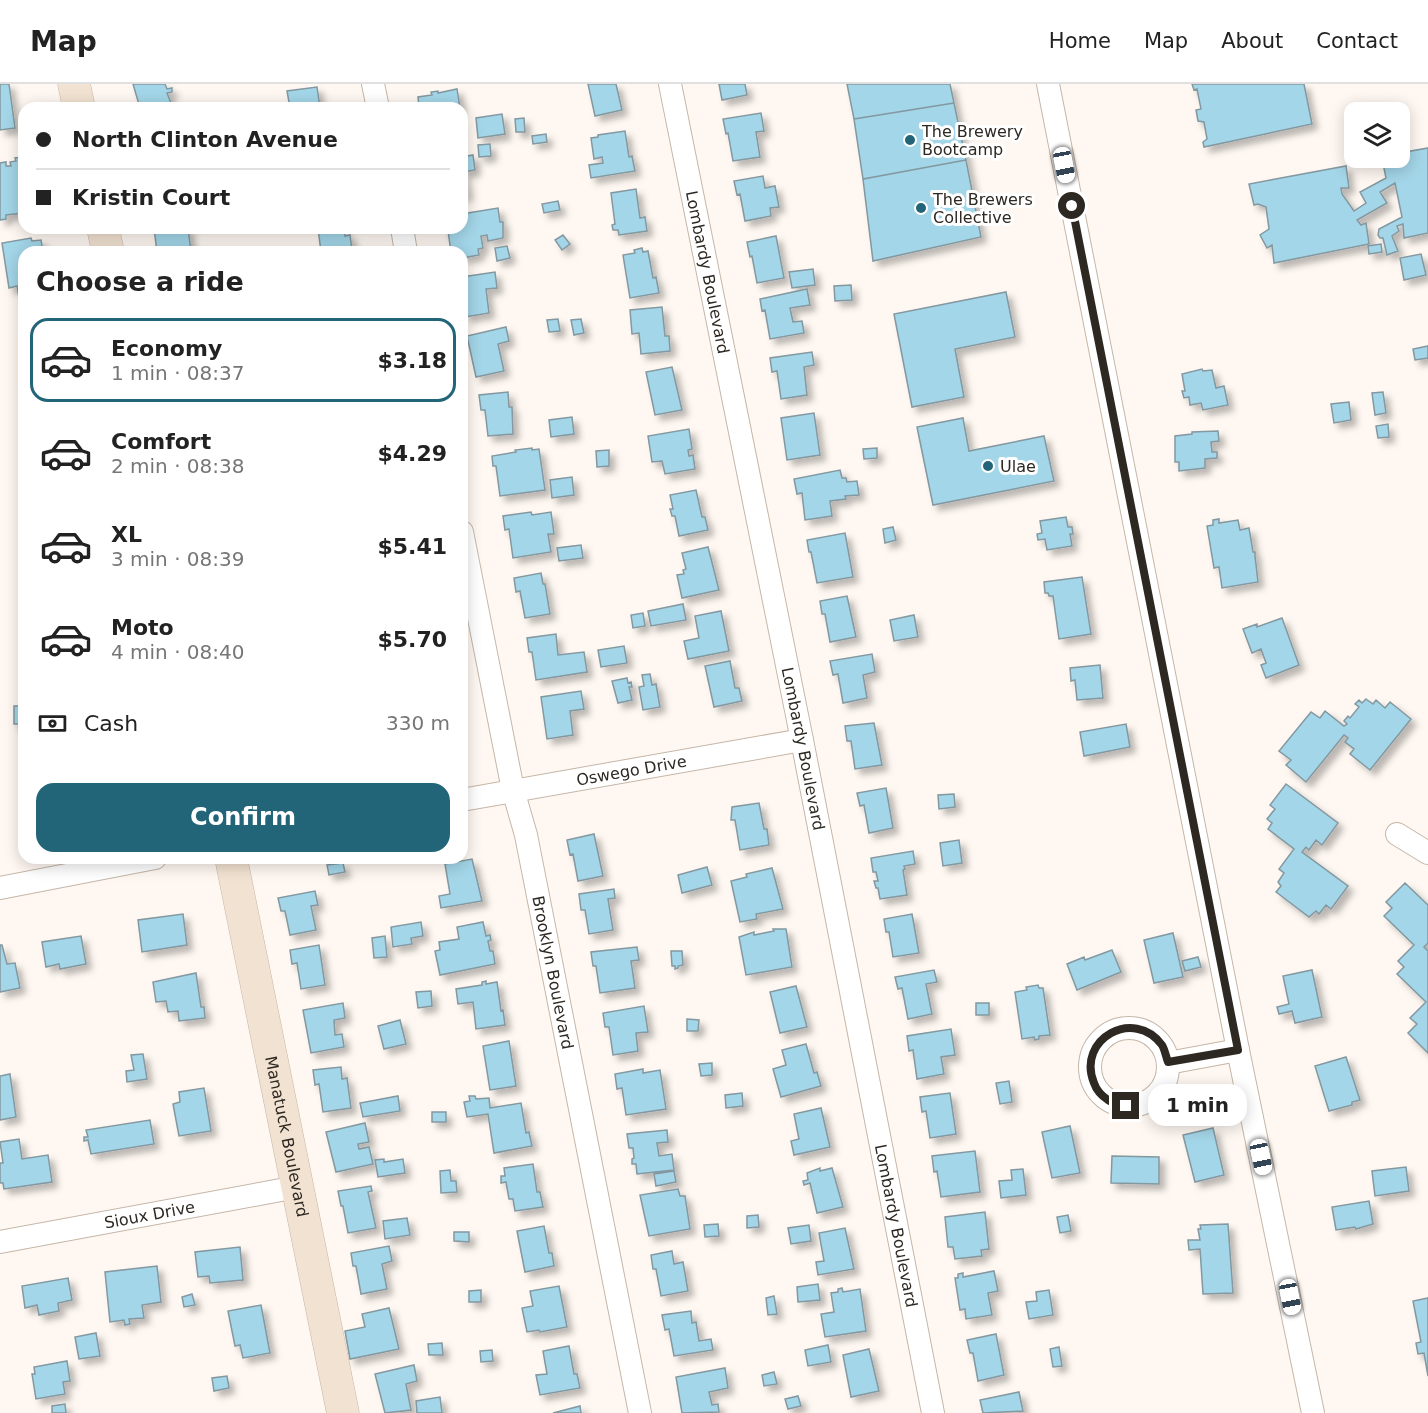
<!DOCTYPE html>
<html lang="en">
<head>
<meta charset="utf-8">
<style>
	:root { --surface:#fff; --page:#f6f6f6; --text:#222; --muted:#767676; --line:#e0e0e0; --accent:#236578 }
	body { margin:0; font-family:"DejaVu Sans",sans-serif; background:var(--page); color:var(--text); height:100vh; display:flex; flex-direction:column; font-size:22px; white-space:nowrap }
	* { box-sizing:border-box; margin:0 }
	p { font-size:20px; color:var(--muted) }
	.icon { flex:none; width:33px; height:33px; fill:none; stroke:currentColor; stroke-width:2; stroke-linecap:round; stroke-linejoin:round }
	.map { position:relative; flex:1; overflow:hidden }
	.panel { position:absolute; left:18px; top:162px; width:450px; height:618px; display:flex; flex-direction:column; background:var(--surface); border-radius:18px; box-shadow:0 3px 15px #0003 }
	.panel>* { flex:none }
	.top-card { position:absolute; left:18px; top:18px; width:450px; height:132px; border-radius:18px; box-shadow:0 3px 15px #0003; display:grid; align-content:center; height:132px; padding:0 18px; background:var(--surface) }
	.tools { position:absolute; left:1344px; top:18px; display:grid; gap:12px }
	.tools a { display:grid; place-items:center; width:66px; height:66px; border-radius:12px; background:var(--surface); box-shadow:0 3px 15px #0003; font-size:30px }
	.end { position:absolute; width:27px; height:27px; margin:-14px; border:8px solid #2d2822; background:#fff; box-shadow:0 0 0 3px #fff }
	.from { border-radius:50% }
	.bubble { position:absolute; height:42px; border-radius:18px; background:var(--surface); box-shadow:0 3px 15px #0003; font-size:20px; font-weight:700; line-height:42px; text-align:center }
	.car { position:absolute; width:18px; height:36px; margin:-18px -9px; border-radius:8px; box-shadow:0 0 4px 2px #0007; background:linear-gradient(#fff 24%,#345 0 40%,#fff 0 76%,#345 0 86%,#fff 0) }
	.top-card b { display:flex; align-items:center; gap:21px; height:57px; font-size:22px }
	.top-card b+b { border-top:2px solid var(--line) }
	.top-card i { width:15px; height:15px; background:var(--text) }
	ul { padding:0; list-style:none }
	li { display:flex; align-items:center; gap:18px; height:84px; margin:0 12px 9px; padding:0 6px; border:3px solid transparent; border-radius:18px }
	li div { flex:1 }
	li b { display:block; font-size:22px }
	li em { font-style:normal; font-weight:700 }
	li.current { border-color:var(--accent) }
	li>.icon { width:54px; height:54px; stroke-width:1.5 }
	h2 { padding:0 18px; font-size:27px; line-height:72px }
	.pay { display:flex; align-items:center; gap:15px; height:66px; padding:0 18px; font-size:22px }
	.pay p { margin-inline-start:auto }
	.action { display:flex; gap:12px; margin-top:auto; padding:12px 18px }
	.action a { flex:1; height:69px; border-radius:18px; background:var(--accent); color:#fff; font-size:24px; font-weight:700; line-height:69px; text-align:center }
	header { display:flex; align-items:center; gap:36px; box-sizing:border-box; height:84px; padding:0 30px; background:var(--surface); border-bottom:2px solid var(--line) }
	header strong { font-size:28px }
	nav { display:flex; gap:33px; margin-inline-start:auto; font-size:21px }
	.map>svg:first-child { display:block }
	.building { fill:#a3d6e8; stroke:#8398a0; stroke-width:1.5; filter:url(#shadow) }
	.lines { fill:none; stroke-linecap:round; stroke-linejoin:round }
	.street-casing { stroke:#c5b6a7; stroke-width:24 }
	.secondary-casing { stroke:#c5b6a7; stroke-width:33 }
	.street { stroke:#fff; stroke-width:22 }
	.secondary { stroke:#f2e2d1; stroke-width:32 }
	.route { stroke:#2d2822; stroke-width:8 }
	.poi-dot { fill:#236578; stroke:#fff; stroke-width:2 }
	.labels { text-anchor:middle; stroke-width:6; stroke-linejoin:round; paint-order:stroke }
	.poi-label { font-size:16px; fill:#2d2822; stroke:#fff; text-anchor:start }
	.street-label { font-size:16px; fill:#2d2822; stroke:#fff }
</style>
</head>
<body>
<header>
<strong>Map</strong>
<nav><a>Home</a><a>Map</a><a>About</a><a>Contact</a></nav>
</header>
<div class="map">
<svg width="1428" height="1329" viewBox="0 0 1428 1329">
	<defs>
		<filter id="shadow"><feDropShadow dx="5.5" dy="5.5" stdDeviation="3" flood-color="#0004"/></filter>
	</defs>
	<rect width="100%" height="100%" fill="#fff8f2"/>
	<!-- building -->
	<path class="building" d="M0 0H9L15 44 0 46Z
		M133 0H165L167 5 172 4V8L167 9 173 24H157V22L140 24Z
		M588 0H616L622 26 595 32Z
		M719 0H745L747 11 722 16Z
		M847 0H950L954 19 854 35Z
		M1192 0H1304L1312 40 1204 63 1203 58 1207 55 1204 38 1198 37 1196 26 1201 25 1197 5 1194 6Z
		M317 3 320 24H290L287 7Z
		M457 5 460 24H419L418 13 432 11 431 8 438 7V9Z
		M954 19 966 76 863 95 854 35Z
		M761 29 764 47 756 48 760 73 733 77 728 49 726 50 723 35Z
		M502 30 505 50 478 54 476 34Z
		M524 34 525 48H516L515 35Z
		M625 47 629 73 632 72 635 87 591 94 589 81 603 79 602 73 594 75 591 54 598 53V51Z
		M546 50 547 58 533 60 532 52Z
		M490 60 491 72 479 73 478 61Z
		M1428 64V149L1404 154 1403 140 1397 142 1399 147 1392 152 1398 167 1387 171 1383 154H1380L1378 151 1379 145 1402 133 1395 99 1380 108 1387 119 1357 136 1361 141 1366 139 1369 160 1274 179 1272 161 1267 164 1260 151 1269 145 1266 123 1258 120 1254 121 1249 100 1346 82 1349 104H1341L1342 110 1354 127 1366 119 1360 108 1386 94 1382 74H1400V69Z
		M473 71 475 86 463 88 467 111 462 112V73Z
		M24 73V129L6 131V135L0 136V79L6 78V82H11L10 78 16 77 15 74Z
		M966 76 981 153 873 177 863 95Z
		M763 92 765 104 775 102 779 123 770 124 771 132 745 137 740 110 737 111 734 97Z
		M636 105 640 134 645 133 647 147 619 151 618 146H613L612 141 615 140 611 109Z
		M558 117 560 126 544 129 542 120Z
		M498 124 500 138H503V154L488 157 487 151 481 152 483 164 478 165 479 171 462 174V168H451L448 147 444 148V144H462V130Z
		M154 144H188L191 168H157Z
		M318 144H344L345 152 350 151 352 166 321 168Z
		M563 151 570 160 562 166 555 156Z
		M776 152 784 194 757 199 752 172 750 173 747 158Z
		M31 154 32 157 41 156 43 168H24V213L19 214 17 202 9 204 2 159Z
		M1381 160 1382 168 1369 170 1368 162Z
		M507 162 510 174 497 177 495 164Z
		M642 164 643 168 648 167 653 194 656 193 659 209 630 214 623 171 635 169 634 166Z
		M1421 170 1426 191 1404 196 1400 174Z
		M813 185 815 201 792 204 789 188Z
		M495 188 497 204 486 205 489 229 465 233 462 193Z
		M851 201 852 216 835 217 834 202Z
		M807 205 810 221 790 224 793 238 802 237 804 249 770 255 765 226 762 227 760 215Z
		M1006 208 1015 253 955 265 964 313 912 323 894 230Z
		M662 223 665 252H669L670 267 641 270 639 249 632 250 630 226Z
		M558 235 560 247 549 248 547 236Z
		M581 235 584 249 574 251 571 236Z
		M506 243 509 257 498 260 504 287 476 293 467 252Z
		M1428 262V274L1415 276 1413 265Z
		M812 268 814 281 804 283 807 311 781 315 777 287 772 288 770 274Z
		M672 283 682 326 655 331 646 288Z
		M1202 285 1203 287 1212 286 1216 304 1224 302 1228 321 1203 326 1201 319 1190 321 1189 313 1184 314 1182 307H1185L1182 290Z
		M508 308 509 323H512L513 350 488 352 485 326H481L479 311Z
		M1383 308 1386 329 1375 331 1372 309Z
		M1349 318 1351 336 1334 339 1331 320Z
		M814 329 820 371 787 376 781 334Z
		M572 333 574 350 551 353 549 336Z
		M963 334 969 367 1044 352 1054 397 933 421 917 343Z
		M1388 340 1389 353 1378 354 1376 342Z
		M689 345 692 365 688 366 689 372 693 371 695 385 665 390 662 377 652 378 648 352Z
		M1218 347 1219 357 1211 358 1212 368H1217V374L1205 375V384L1179 387V378H1175V352L1192 350V348Z
		M532 364V366L539 365 545 406 500 412 496 382H493L492 372 516 368 515 366Z
		M877 364V374L864 375 863 365Z
		M609 366V382L597 383 596 367Z
		M840 386 842 394H846L847 398 857 397 859 411 845 412 846 415 830 417 832 432 805 436 802 409 797 410 794 395Z
		M572 393 574 411 552 414 550 396Z
		M696 406 702 433H705L708 446 679 452 675 432H672L670 425H673L670 411Z
		M531 428 532 431 551 428 554 450H548L551 468 513 474 509 445 505 446 503 432Z
		M1066 433 1068 443H1072L1073 450H1070L1072 462 1047 466 1045 455 1038 456 1037 450 1042 449 1040 437Z
		M1219 435V439L1238 436 1240 446 1249 444 1253 468H1255V472L1258 498 1222 504 1219 483 1214 484 1207 442 1213 441V436Z
		M893 443 896 456 885 459 883 445Z
		M845 449 853 493 817 499 811 468H809L807 456Z
		M581 461 583 474 559 477 557 464Z
		M708 463 719 506 682 514 677 491 684 490 683 486 686 485 682 469Z
		M541 489 543 500H545L550 530 525 534 520 507 516 508 514 494Z
		M1082 493 1091 550 1059 555 1053 512H1049L1048 509H1045L1044 498Z
		M847 512 856 553 830 558 825 530H822L820 517Z
		M683 520 686 536 651 542 648 527Z
		M721 527 729 567 688 575 684 557 699 554 695 532Z
		M643 529 645 542 633 544 631 531Z
		M914 531 918 553 894 557 890 536Z
		M1282 534 1299 581 1266 594 1261 581 1266 579 1261 565 1252 569 1243 545 1257 540V543Z
		M556 550 558 571 584 568 587 588 536 596 532 568H529L527 554Z
		M624 562 627 579 601 583 598 566Z
		M872 570 875 588 863 591 867 614 843 619 838 590 833 591 830 577Z
		M730 577 735 604H739L742 617 714 623 705 582Z
		M1100 581 1103 614 1077 616 1075 596 1071 597 1070 584Z
		M650 590 652 601 656 600 660 623 643 626 639 603 644 602 642 591Z
		M627 594 628 599 631 598 632 603H629L632 616 618 619 612 597Z
		M581 607 584 625 570 627 573 651 547 655 541 613Z
		M1366 615 1373 620 1376 616 1385 624 1390 618 1411 635 1370 686 1350 670 1354 665 1345 658 1348 654 1344 651 1306 698 1286 681 1291 676 1279 667 1311 628 1320 634 1325 627 1344 642 1347 640 1344 637 1348 632 1350 634 1359 623 1355 620 1359 616 1362 619Z
		M14 622H24V640H14Z
		M874 639 882 681 855 685 851 657H847L845 642Z
		M1126 640 1130 663 1084 672 1080 648Z
		M1286 700 1338 739 1322 761 1316 756 1309 766 1306 763 1302 768 1348 802 1331 825 1326 821 1319 830 1316 827 1309 833 1276 808 1281 802 1278 798 1284 789 1279 785 1294 765 1268 745 1272 739 1267 735 1275 725 1270 721Z
		M886 704 893 744 869 749 864 721 860 722 857 709Z
		M954 710 955 723 939 725 938 711Z
		M759 719 764 745H767L769 761 740 766 735 736H731L732 723Z
		M594 750 603 792 578 797 573 770 570 771 567 756Z
		M959 756 962 779 943 782 940 759Z
		M913 767 915 780 904 782 905 785 903 786 907 811 880 815 878 804H876L874 797H878L876 788H873L871 774Z
		M472 775 482 817 441 824 439 812 450 810 445 780Z
		M343 779 345 788 329 791 327 781Z
		M707 783 712 801 682 809 678 791Z
		M772 784 783 825 756 830 757 835 740 838 731 797 747 793 746 790Z
		M1405 799 1428 821V859L1424 863 1428 867V969L1408 949 1417 940 1410 934 1426 918 1397 890 1404 883 1398 877 1414 861 1384 832 1392 824 1386 818Z
		M614 805 615 814 608 815 613 846 589 850 585 826H581L579 810Z
		M315 807 318 821 311 822 316 846 290 851 285 827H281L278 814Z
		M183 830 187 861 142 868 138 836Z
		M912 830 919 869 893 873 889 848H886L884 835Z
		M421 838 423 852 411 854 412 860 393 863 391 843Z
		M483 838 486 852 490 851 491 856 488 857 490 867H493L495 880 440 891 435 867 440 866 439 858 459 855 457 843Z
		M773 845H786L792 883 746 891 739 853 754 848V851L774 847Z
		M1173 849 1183 893 1154 899 1144 856Z
		M81 852 86 880 60 885 59 880 46 883 42 858Z
		M385 852 387 873 374 874 372 854Z
		M0 861H2L7 880 15 879 20 904 0 908Z
		M319 861 325 901 301 905 297 879 292 880 290 866Z
		M637 863 639 876 631 877 635 904 600 909 596 882H593L591 868Z
		M1112 866 1121 888 1077 906 1067 880 1084 873 1085 876Z
		M671 867H682L683 881 678 882V884L675 885V882H672Z
		M1198 873 1201 883 1185 887 1182 877Z
		M934 886 937 898 926 900 932 930 908 935 902 904 898 905 895 893Z
		M1312 886 1322 933 1295 939 1292 927 1279 930 1277 923 1289 920 1283 892Z
		M196 889 201 923H204L205 934 179 937 178 927 168 928 166 917 156 918 153 898Z
		M486 897V900L497 898 501 927 503 926 505 941 476 945 473 918 458 920 456 905 482 901V898Z
		M1038 901 1039 904H1043L1050 951 1039 952V955L1035 956 1034 953 1022 955 1015 908 1027 906 1026 903Z
		M796 902 807 943 780 949 770 908Z
		M431 907 432 922 418 924 416 908Z
		M343 919 345 934 334 936 335 951 342 950 344 963 311 969 303 926Z
		M976 919H989V931H976Z
		M644 922 648 948 636 949 638 967 613 971 609 943H605L603 929Z
		M687 935 699 936 698 947H687Z
		M400 936 406 960 384 965 378 942Z
		M951 945 955 971 941 973 944 990 917 995 913 966 909 967 907 952Z
		M509 957 516 1002 490 1006 483 962Z
		M806 960 814 989 817 988 821 1002 781 1013 773 985 786 981 782 966Z
		M143 970 147 995 127 998 126 987 134 986 131 971Z
		M1346 973 1360 1016 1352 1018V1021L1329 1027 1315 982Z
		M712 979V991L701 992 699 980Z
		M341 983 342 995 347 994 351 1024 323 1028 319 1000 315 1001 313 986Z
		M643 985V989L660 986 666 1025 626 1031 622 1004 617 1005 615 990Z
		M10 990 16 1033 0 1036V992Z
		M1009 997 1012 1018 1000 1020 996 999Z
		M204 1004 211 1047 179 1052 173 1020 180 1018 179 1008Z
		M742 1009 743 1022 726 1024 725 1011Z
		M950 1009 956 1050 930 1054 926 1027 922 1028 920 1013Z
		M398 1012 400 1027 363 1033 360 1019Z
		M469 1012H475L476 1015 489 1014 490 1024 521 1019 526 1049 529 1048 532 1062 494 1069 488 1030 467 1033 464 1018 470 1017Z
		M821 1024 830 1063 794 1071 791 1057 799 1055 794 1030Z
		M432 1028H446V1038H432Z
		M150 1036 154 1060 91 1070 88 1056 84 1057V1053H88L86 1046Z
		M365 1039 369 1058 358 1060 359 1065 369 1063 373 1080 336 1088 326 1048Z
		M1070 1042 1080 1089 1052 1094 1042 1048Z
		M1213 1044 1224 1091 1195 1098 1183 1051Z
		M667 1046 668 1058 657 1059 659 1072 672 1070 674 1086 637 1090 636 1080H632V1075L634 1074 633 1064H629L627 1050Z
		M19 1055 22 1075 48 1071 52 1098 4 1105 3 1099H0V1079H3L0 1058Z
		M975 1067 980 1108 941 1113 937 1087 934 1088 932 1072Z
		M1112 1072 1159 1073V1100L1111 1099Z
		M384 1075V1078L403 1075 405 1089 378 1093 375 1076Z
		M533 1080 537 1108H540L543 1123 515 1127 513 1115H509L506 1098 501 1099V1092H505L504 1084Z
		M1406 1083 1409 1107 1375 1112 1372 1087Z
		M820 1084V1087L832 1084 843 1123 817 1129 810 1099 804 1101 803 1097 808 1096 807 1089Z
		M1023 1085 1026 1111 1001 1114 999 1097 1012 1096 1011 1086Z
		M450 1086 451 1097H456L457 1108 441 1109 440 1087Z
		M674 1087 676 1098 656 1102 654 1090Z
		M371 1102 372 1107 368 1108 376 1144 348 1149 343 1122H341L338 1107Z
		M678 1105 680 1112H685L690 1145 649 1152 640 1111Z
		M1369 1117 1373 1140 1356 1145 1355 1143 1336 1146 1332 1123Z
		M985 1128 989 1165 981 1166 982 1172 955 1175 953 1163H948L945 1133Z
		M758 1131 759 1143 747 1144V1132Z
		M1068 1131 1071 1147 1060 1149 1057 1133Z
		M407 1134 410 1151 385 1155 383 1137Z
		M718 1140 719 1152 705 1153 704 1141Z
		M1228 1140 1233 1209 1203 1210 1200 1165 1189 1166 1188 1156H1200L1198 1145H1201L1200 1141Z
		M809 1141 811 1157 791 1160 788 1144Z
		M544 1142 549 1169H552L554 1182 525 1188 517 1147Z
		M845 1144 854 1185 818 1191 816 1178 824 1177 819 1149Z
		M454 1148H469V1158L454 1157Z
		M389 1162 392 1177 382 1180 387 1205 361 1210 356 1182H353L351 1169Z
		M240 1163 243 1196 210 1199 209 1192 198 1193 195 1168Z
		M672 1167 674 1180 683 1178 688 1207 661 1212 656 1185H653L651 1171Z
		M157 1182 161 1218 142 1221 144 1234 129 1235 130 1240 125 1241 124 1236 110 1238 105 1188Z
		M994 1187 998 1207 988 1209 992 1231 966 1235 965 1225 960 1226 955 1194H958V1190L963 1189V1193Z
		M68 1194 72 1216 58 1219 59 1227 39 1231 37 1221 25 1224 22 1202Z
		M818 1200 820 1216 798 1218 797 1203Z
		M559 1202 567 1243 540 1248 539 1246 527 1248 522 1224 533 1222 530 1207Z
		M842 1204 843 1208 860 1205 866 1247 825 1253 821 1230 834 1228 831 1209 838 1208V1205Z
		M481 1206V1218H469V1207Z
		M1049 1206 1053 1231 1029 1235 1026 1218 1037 1217 1036 1208Z
		M192 1210 195 1221 184 1223 182 1213Z
		M774 1212 777 1230 768 1231 766 1214Z
		M1428 1214V1292L1424 1269 1418 1270 1416 1259 1421 1258 1413 1217Z
		M261 1221 270 1269 243 1274 240 1261 235 1262 228 1227Z
		M389 1224 399 1265 350 1275 345 1247 365 1243 362 1230Z
		M691 1227 692 1239 696 1238 699 1257 711 1255 713 1266 674 1272 669 1245 665 1246 662 1231Z
		M96 1249 100 1272 79 1275 75 1253Z
		M996 1250 1004 1291 978 1297 973 1269H970L967 1256Z
		M442 1259 443 1271H429L428 1260Z
		M828 1261 831 1278 808 1282 805 1266Z
		M569 1262 574 1290H577L580 1304 540 1311 536 1291 547 1290 543 1267Z
		M1059 1263 1062 1282 1053 1283 1050 1265Z
		M869 1265 879 1307 851 1313 843 1271Z
		M492 1266 493 1277 481 1278 480 1267Z
		M67 1277 70 1297 63 1298 65 1310 36 1315 32 1290H35L34 1283Z
		M414 1281 417 1297 406 1300 411 1326 385 1329 375 1290Z
		M725 1284 728 1304 709 1308 712 1321 718 1320 719 1328 682 1329 676 1293Z
		M774 1288 777 1300 764 1302 762 1291Z
		M227 1292 229 1304 214 1307 212 1294Z
		M1019 1308 1023 1327 983 1329 980 1316Z
		M798 1312 801 1322 788 1325 785 1315Z
		M440 1313 442 1329H417L416 1317Z
		M65 1320 66 1329H52V1322Z
		M580 1322 581 1329H553Z"/>
	<g class="lines">
		<!-- street casing -->
		<g class="street-casing">
			<g id="street">
				<path d="M373 0 378 24"/>
				<path id="s1" d="M670 0 802 656 933 1329"/>
				<path d="M1048 0 1238 966 1313 1329"/>
				<path d="M402 144 406 168"/>
				<path id="s2" d="M462 448 513 706 526 751 640 1329"/>
				<path id="s3" d="M462 716 802 656"/>
				<path d="M1397 750 1428 769"/>
				<path d="M0 804 155 774"/>
				<circle cx="1129" cy="983" r="39"/>
				<path d="M1168 979 1238 966"/>
				<path id="s4" d="M0 1158 297 1103"/>
			</g>
		</g>
		<!-- secondary casing -->
		<g class="secondary-casing">
			<g id="secondary">
				<path d="M74 0 79 24"/>
				<path d="M103 144 108 168"/>
				<path id="s5" d="M231 774 343 1329"/>
			</g>
		</g>
		<!-- street -->
		<use href="#street" class="street"/>
		<!-- secondary -->
		<use href="#secondary" class="secondary"/>
	</g>
	<g class="lines">
		<!-- route -->
		<path class="route" d="M1072 122 1238 966 1168 978C1166 973 1165 966 1162 961 1134 923 1076 955 1094 999 1096 1005 1102 1012 1108 1016 1113 1019 1120 1020 1126 1022"/>
	</g>
	<!-- markers -->
	<g class="poi-dot">
		<circle cx="910" cy="56" r="6"/>
		<circle cx="921" cy="124" r="6"/>
		<circle cx="988" cy="382" r="6"/>
	</g>
	<g class="labels">
		<!-- poi labels -->
		<g class="poi-label">
			<text x="922" y="53">The Brewery<tspan x="922" dy="18">Bootcamp</tspan></text>
			<text x="933" y="121">The Brewers<tspan x="933" dy="18">Collective</tspan></text>
			<text x="1000" y="388">Ulae</text>
		</g>
		<!-- street labels -->
		<g class="street-label">
			<text dy="6" stroke="none"><textPath href="#s1" startOffset="192">Lombardy Boulevard</textPath></text>
			<text dy="6" stroke="none"><textPath href="#s1" startOffset="678">Lombardy Boulevard</textPath></text>
			<text dy="6" stroke="none"><textPath href="#s3" startOffset="172">Oswego Drive</textPath></text>
			<text dy="6" stroke="none"><textPath href="#s2" startOffset="450">Brooklyn Boulevard</textPath></text>
			<text dy="6" stroke="none"><textPath href="#s5" startOffset="284">Manatuck Boulevard</textPath></text>
			<text dy="6" stroke="none"><textPath href="#s4" startOffset="152">Sioux Drive</textPath></text>
			<text dy="6" stroke="none"><textPath href="#s1" startOffset="1164">Lombardy Boulevard</textPath></text>
		</g>
	</g>
</svg>
<div class="tools">
<a><svg class="icon" aria-label="layers" viewBox="0 0 24 24"><path d="M12 4l9 5-9 5-9-5zM3 14l9 5 9-5"/></svg></a>
</div>
<i class="end from" style="left:1072px;top:122px"></i>
<i class="end" style="left:1126px;top:1022px"></i>
<div class="bubble" style="left:1148px;top:1000px;width:99px">1 min</div>
<i class="car" style="left:1064px;top:81px;rotate:169deg"></i>
<i class="car" style="left:1261px;top:1073px;rotate:168deg"></i>
<i class="car" style="left:1290px;top:1213px;rotate:169deg"></i>
<div class="top-card">
<b><i class="from"></i>North Clinton Avenue</b>
<b><i></i>Kristin Court</b>
</div>
<section class="panel">
<h2>Choose a ride</h2>
<ul>
<li class="current"><svg class="icon" aria-label="car" viewBox="0 0 24 24"><path d="M5 17H2v-5l4-1 3-4h7l3 4 3 1v5h-3M9 17h6M6 11h13"/><circle cx="7" cy="17" r="2"/><circle cx="17" cy="17" r="2"/></svg><div><b>Economy</b><p>1 min · 08:37</p></div><em>$3.18</em></li>
<li><svg class="icon" aria-label="car" viewBox="0 0 24 24"><path d="M5 17H2v-5l4-1 3-4h7l3 4 3 1v5h-3M9 17h6M6 11h13"/><circle cx="7" cy="17" r="2"/><circle cx="17" cy="17" r="2"/></svg><div><b>Comfort</b><p>2 min · 08:38</p></div><em>$4.29</em></li>
<li><svg class="icon" aria-label="car" viewBox="0 0 24 24"><path d="M5 17H2v-5l4-1 3-4h7l3 4 3 1v5h-3M9 17h6M6 11h13"/><circle cx="7" cy="17" r="2"/><circle cx="17" cy="17" r="2"/></svg><div><b>XL</b><p>3 min · 08:39</p></div><em>$5.41</em></li>
<li><svg class="icon" aria-label="car" viewBox="0 0 24 24"><path d="M5 17H2v-5l4-1 3-4h7l3 4 3 1v5h-3M9 17h6M6 11h13"/><circle cx="7" cy="17" r="2"/><circle cx="17" cy="17" r="2"/></svg><div><b>Moto</b><p>4 min · 08:40</p></div><em>$5.70</em></li>
</ul>
<div class="pay"><svg class="icon" aria-label="cash" viewBox="0 0 24 24"><path d="M3 7h18v10H3z"/><circle cx="12" cy="12" r="2"/></svg>Cash<p>330 m</p></div>
<div class="action"><a>Confirm</a></div>
</section>
</div>
</body>
</html>
